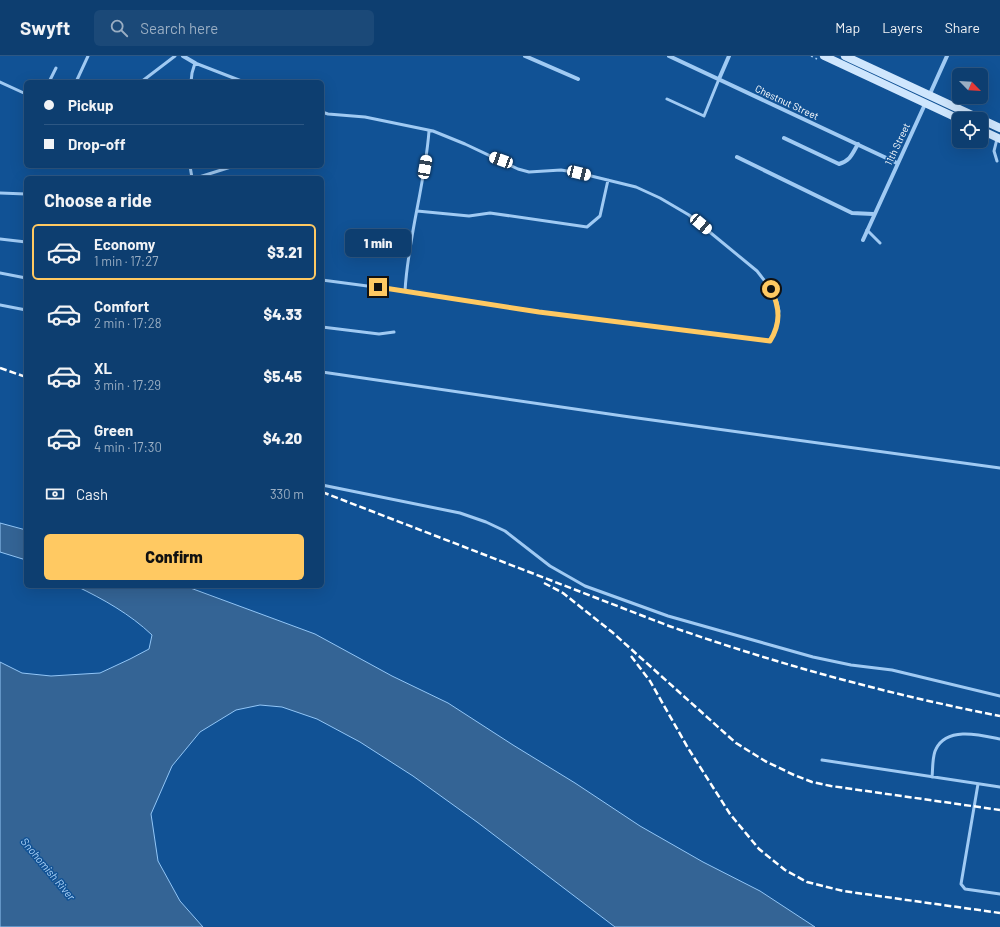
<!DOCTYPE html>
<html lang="en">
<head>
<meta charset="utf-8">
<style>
	:root { --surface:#0d3e70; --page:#1b4978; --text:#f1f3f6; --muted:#9aaec3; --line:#2d5783; --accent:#ffc962 }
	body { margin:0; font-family:Barlow,sans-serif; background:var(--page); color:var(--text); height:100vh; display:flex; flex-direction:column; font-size:15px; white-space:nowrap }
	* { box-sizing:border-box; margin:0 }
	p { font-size:13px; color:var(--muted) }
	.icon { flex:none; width:22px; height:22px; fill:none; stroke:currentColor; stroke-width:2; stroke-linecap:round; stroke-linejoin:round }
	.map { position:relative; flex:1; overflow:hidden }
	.sheet { position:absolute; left:24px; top:120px; width:300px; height:412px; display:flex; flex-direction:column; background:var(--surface); border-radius:6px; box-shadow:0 4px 16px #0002,0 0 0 1px var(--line) }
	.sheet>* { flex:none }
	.top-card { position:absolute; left:24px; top:24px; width:300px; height:88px; border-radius:6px; box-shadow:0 4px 16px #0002,0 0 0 1px var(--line); display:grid; align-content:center; height:88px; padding:0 20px; background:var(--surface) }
	.needle { width:26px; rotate:114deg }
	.controls { position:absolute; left:952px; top:12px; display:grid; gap:8px }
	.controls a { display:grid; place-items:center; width:36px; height:36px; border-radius:6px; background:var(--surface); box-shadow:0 4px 16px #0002,0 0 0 1px var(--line); font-size:20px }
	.end { position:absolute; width:18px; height:18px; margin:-9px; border:5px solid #ffc962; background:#111; box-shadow:0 0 0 2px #111 }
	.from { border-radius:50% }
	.bubble { position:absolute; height:28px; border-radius:6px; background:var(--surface); box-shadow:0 4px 16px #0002,0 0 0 1px var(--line); font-size:13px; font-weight:800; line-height:28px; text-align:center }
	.car { position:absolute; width:12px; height:24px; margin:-12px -6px; border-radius:5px; box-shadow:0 0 3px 1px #0007; background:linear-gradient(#fff 24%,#345 0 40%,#fff 0 76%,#345 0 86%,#fff 0) }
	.top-card b { display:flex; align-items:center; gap:14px; height:38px; font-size:15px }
	.top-card b+b { border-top:1px solid var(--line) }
	.top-card i { width:10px; height:10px; background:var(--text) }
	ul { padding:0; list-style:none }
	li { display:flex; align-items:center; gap:12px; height:56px; margin:0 8px 6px; padding:0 12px; border:2px solid transparent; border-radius:6px }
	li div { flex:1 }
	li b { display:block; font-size:15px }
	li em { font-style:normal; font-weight:800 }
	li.active { border-color:var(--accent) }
	li>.icon { width:36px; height:36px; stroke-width:1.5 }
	h2 { padding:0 20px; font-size:18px; line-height:48px }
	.pay { display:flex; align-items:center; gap:10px; height:44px; padding:0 20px; font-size:15px }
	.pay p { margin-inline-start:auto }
	.button { display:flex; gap:8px; margin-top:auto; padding:8px 20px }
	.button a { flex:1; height:46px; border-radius:6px; background:var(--accent); color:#111; font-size:16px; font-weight:800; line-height:46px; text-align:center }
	header { display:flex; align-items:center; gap:24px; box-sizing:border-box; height:56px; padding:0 20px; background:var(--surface); border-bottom:1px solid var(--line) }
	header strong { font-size:19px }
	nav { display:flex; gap:22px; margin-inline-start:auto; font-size:14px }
	.search { width:280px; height:36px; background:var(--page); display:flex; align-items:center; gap:10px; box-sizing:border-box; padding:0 14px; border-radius:6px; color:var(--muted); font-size:15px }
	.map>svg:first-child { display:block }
	.water { fill:#346495; stroke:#92c6f7 }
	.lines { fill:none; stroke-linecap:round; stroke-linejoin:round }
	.path { stroke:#a0caf3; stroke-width:1.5; stroke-dasharray:2 3; stroke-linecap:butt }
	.service { stroke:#a0caf3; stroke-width:3 }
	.minor { stroke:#a0caf3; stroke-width:4 }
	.secondary { stroke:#cfe6fd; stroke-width:8 }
	.rail { stroke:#fff; stroke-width:2.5; stroke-dasharray:7 3; stroke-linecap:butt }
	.route { stroke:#ffc962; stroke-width:5 }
	.labels { text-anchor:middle; stroke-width:3; stroke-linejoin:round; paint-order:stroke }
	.street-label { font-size:10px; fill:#fff; stroke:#115295 }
	.water-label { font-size:11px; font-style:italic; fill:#acd4fa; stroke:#115295 }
</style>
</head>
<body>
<header>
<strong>Swyft</strong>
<div class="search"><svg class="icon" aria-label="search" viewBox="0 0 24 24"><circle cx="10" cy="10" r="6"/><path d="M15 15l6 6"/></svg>Search here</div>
<nav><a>Map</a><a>Layers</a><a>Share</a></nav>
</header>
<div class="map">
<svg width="1000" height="871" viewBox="0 0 1000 871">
	<rect width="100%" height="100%" fill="#115295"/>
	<!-- water -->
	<path class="water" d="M0 467 26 474V504L0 496Z
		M76 530H185L315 578 392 620 448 647 513 689 575 727 640 770 703 806 760 835 815 871H615L477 766 413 720 360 686 317 663 282 651 260 649 236 654 200 676 172 710 151 758 158 805 180 845 203 871H0V606L22 617 51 620 100 617 130 603 149 593 152 579C130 558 103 543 76 530Z"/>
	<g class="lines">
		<!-- path -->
		<path class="path" d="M811 0 817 3"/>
		<!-- service -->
		<path class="service" d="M0 26 26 38
			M49 26 56 12
			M76 26 88 0
			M141 26 175 0
			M191 26 192 17 195 7 244 26
			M667 43 704 60 719 23
			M322 56 328 58 365 61 433 75 465 88 518 113 529 116 561 114 579 117 636 131 660 142 689 159 757 215 771 233 777 246 779 255 775 276 770 285 539 256 405 235
			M997 83 994 95 997 105
			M190 110 192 122
			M196 122 234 110
			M0 137 26 138
			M417 155 469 160 490 157 587 171 600 160 608 124
			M867 174 880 187
			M0 183 26 186
			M0 217 26 222
			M322 224 405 235C408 181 425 129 429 75
			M0 249 26 254
			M322 271 379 278 394 276
			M322 316 623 360 1000 412
			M322 429 460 457 486 466 505 475 550 510 585 530 668 560 813 601 851 609 892 614 1000 640
			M822 704 1000 731
			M932 721C933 713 932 700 936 693 947 670 981 679 1000 683
			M978 728 961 828 965 833 1000 838"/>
		<!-- minor -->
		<path class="minor" d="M183 0 195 7
			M525 0 578 23
			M669 0 897 107
			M719 23 729 0
			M929 40 947 0
			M784 82 839 108C851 104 852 98 858 88
			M737 101 852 157 873 158
			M863 184 926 46"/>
		<!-- secondary -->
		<path class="secondary" d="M824 0 959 63
			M845 0 1000 72
			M981 74 1000 83"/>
		<!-- rail -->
		<path class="rail" d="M0 312 26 321
			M322 436 669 570C777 608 887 638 1000 660
			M544 527 563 537 612 576 736 687 765 705 794 719 812 726 831 730 1000 754
			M631 600 650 625 688 692 730 758 759 793 785 814 807 826 843 835 1000 857"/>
	</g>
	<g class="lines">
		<!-- route -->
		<path class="route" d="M378 231 539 256 770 285C781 267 780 252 771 233"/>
	</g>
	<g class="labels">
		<!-- street labels -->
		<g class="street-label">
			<text transform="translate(787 46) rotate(25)" y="4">Chestnut Street</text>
			<text transform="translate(897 88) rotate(-65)" y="4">11th Street</text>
		</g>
		<!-- water labels -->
		<g class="water-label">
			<text transform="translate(48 813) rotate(50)" y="4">Snohomish River</text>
		</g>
	</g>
</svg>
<div class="controls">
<a><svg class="needle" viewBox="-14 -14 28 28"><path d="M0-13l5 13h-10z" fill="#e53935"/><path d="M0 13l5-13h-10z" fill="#9aaec3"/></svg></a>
<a><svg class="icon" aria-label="locate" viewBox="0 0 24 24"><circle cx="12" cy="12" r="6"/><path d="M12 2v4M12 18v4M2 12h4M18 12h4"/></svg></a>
</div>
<i class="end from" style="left:771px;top:233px"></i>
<i class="end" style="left:378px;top:231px"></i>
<div class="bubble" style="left:345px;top:173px;width:66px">1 min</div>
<i class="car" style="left:501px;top:104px;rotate:290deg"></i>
<i class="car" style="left:425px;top:111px;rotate:10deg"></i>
<i class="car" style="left:579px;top:117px;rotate:104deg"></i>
<i class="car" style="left:701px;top:168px;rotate:130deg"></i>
<div class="top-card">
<b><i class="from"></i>Pickup</b>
<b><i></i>Drop-off</b>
</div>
<section class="sheet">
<h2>Choose a ride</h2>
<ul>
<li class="active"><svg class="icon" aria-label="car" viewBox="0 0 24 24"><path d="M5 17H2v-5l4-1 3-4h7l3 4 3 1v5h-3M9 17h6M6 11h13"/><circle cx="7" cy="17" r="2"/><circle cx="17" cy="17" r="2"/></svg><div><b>Economy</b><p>1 min · 17:27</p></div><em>$3.21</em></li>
<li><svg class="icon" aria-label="car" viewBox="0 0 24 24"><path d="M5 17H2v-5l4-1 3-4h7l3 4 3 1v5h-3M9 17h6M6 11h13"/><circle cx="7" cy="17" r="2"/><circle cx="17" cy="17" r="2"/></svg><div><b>Comfort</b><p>2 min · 17:28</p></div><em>$4.33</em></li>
<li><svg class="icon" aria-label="car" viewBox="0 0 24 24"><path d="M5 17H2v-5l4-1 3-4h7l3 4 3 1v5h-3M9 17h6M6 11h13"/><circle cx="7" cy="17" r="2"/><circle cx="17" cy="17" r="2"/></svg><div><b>XL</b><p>3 min · 17:29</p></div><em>$5.45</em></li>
<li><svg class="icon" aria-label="car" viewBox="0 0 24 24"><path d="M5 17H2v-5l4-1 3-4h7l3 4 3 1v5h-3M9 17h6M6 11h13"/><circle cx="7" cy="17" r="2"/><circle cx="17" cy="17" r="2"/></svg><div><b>Green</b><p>4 min · 17:30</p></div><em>$4.20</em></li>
</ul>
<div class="pay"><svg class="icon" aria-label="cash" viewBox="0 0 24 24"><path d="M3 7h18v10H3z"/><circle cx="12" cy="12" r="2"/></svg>Cash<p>330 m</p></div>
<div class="button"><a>Confirm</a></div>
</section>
</div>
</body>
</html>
